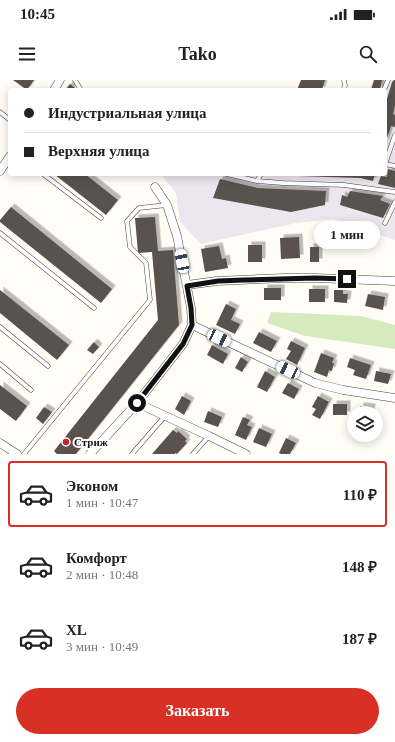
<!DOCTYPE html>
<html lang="ru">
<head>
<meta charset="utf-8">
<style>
	:root { --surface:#fff; --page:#f6f6f6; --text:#222; --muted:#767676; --line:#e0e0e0; --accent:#d93025 }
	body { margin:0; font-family:Georgia,serif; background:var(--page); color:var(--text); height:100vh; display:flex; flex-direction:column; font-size:15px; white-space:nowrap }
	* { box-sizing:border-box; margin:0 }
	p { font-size:13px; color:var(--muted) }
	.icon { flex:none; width:22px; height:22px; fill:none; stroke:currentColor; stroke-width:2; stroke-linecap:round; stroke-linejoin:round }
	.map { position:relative; height:374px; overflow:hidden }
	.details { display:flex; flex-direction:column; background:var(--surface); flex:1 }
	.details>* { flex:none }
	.guide { position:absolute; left:8px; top:8px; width:379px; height:88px; border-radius:4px; box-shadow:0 2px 10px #0003; display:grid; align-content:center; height:88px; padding:0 16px; background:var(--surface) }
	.controls { position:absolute; left:347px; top:326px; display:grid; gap:8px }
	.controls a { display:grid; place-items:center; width:36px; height:36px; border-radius:50%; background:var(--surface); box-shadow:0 2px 10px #0003; font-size:20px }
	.end { position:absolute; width:18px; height:18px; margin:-9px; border:5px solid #111; background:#fff; box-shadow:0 0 0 2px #fff }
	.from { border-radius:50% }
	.bubble { position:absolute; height:28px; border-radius:14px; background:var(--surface); box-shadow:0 2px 10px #0003; font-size:13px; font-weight:700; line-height:28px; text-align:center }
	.car { position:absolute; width:12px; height:24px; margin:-12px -6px; border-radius:5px; box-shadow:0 0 3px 1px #0007; background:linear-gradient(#fff 24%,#345 0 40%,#fff 0 76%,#345 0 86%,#fff 0) }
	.guide b { display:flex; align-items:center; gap:14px; height:38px; font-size:15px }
	.guide b+b { border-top:1px solid var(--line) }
	.guide i { width:10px; height:10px; background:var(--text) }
	ul { padding:7px 0 0; list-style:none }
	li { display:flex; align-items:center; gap:12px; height:66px; margin:0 8px 6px; padding:0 8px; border:2px solid transparent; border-radius:4px }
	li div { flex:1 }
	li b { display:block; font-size:15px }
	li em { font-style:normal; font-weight:700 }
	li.on { border-color:var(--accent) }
	li>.icon { width:36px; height:36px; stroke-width:1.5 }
	.button { display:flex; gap:8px; margin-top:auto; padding:8px 16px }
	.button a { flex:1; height:46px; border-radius:24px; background:var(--accent); color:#fff; font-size:16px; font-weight:700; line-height:46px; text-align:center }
	.status { display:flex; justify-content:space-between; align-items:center; height:28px; padding:0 20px; background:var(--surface); direction:ltr }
	.status svg { height:11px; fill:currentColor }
	header { display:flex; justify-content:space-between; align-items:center; height:52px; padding:0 16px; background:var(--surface); font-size:18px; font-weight:700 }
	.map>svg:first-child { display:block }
	.industrial { fill:#eee6ef }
	.green { fill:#d5ebbd }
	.building { fill:#5a524d; filter:url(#shadow) }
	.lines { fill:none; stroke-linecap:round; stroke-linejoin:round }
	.lane-casing { stroke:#444; stroke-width:5 }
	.street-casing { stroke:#444; stroke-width:9 }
	.lane { stroke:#fff; stroke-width:4 }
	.street { stroke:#fff; stroke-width:8 }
	.route { stroke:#111; stroke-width:5 }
	.poi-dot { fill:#c4262e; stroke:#fff; stroke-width:1.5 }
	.labels { text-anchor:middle; stroke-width:4; stroke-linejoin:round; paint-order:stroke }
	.poi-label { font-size:11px; font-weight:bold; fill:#111; stroke:#fff; text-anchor:start }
</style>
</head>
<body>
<div class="status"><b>10:45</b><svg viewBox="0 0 49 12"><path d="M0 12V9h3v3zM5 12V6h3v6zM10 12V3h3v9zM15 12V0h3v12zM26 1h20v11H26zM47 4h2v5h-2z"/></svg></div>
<header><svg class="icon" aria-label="menu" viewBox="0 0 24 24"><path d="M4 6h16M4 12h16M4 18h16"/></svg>Tako<svg class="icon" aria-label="search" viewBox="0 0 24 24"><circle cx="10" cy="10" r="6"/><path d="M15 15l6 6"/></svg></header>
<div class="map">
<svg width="395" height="374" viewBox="0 0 395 374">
	<defs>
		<filter id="shadow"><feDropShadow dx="3.5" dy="-3.5" stdDeviation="0" flood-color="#0004"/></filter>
	</defs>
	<rect width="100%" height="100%" fill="#fffdf5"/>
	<!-- industrial -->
	<path class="industrial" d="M373 0H395V160L333 139 296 143 201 164 180 142 176 113 161 94H385V10H370Z"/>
	<!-- green -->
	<path class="green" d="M271 232 361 236 395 245V269L305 256 267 243Z"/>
	<!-- building -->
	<path class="building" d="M13 0H34L27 10Z
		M301 0H325L322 10H297Z
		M374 0H382L380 10H371Z
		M394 0H395V25L393 34 395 35V47L391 46 385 64V26L392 2Z
		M70 4 78 10H65Z
		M388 89 395 91V108L378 104 381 96 387 97Z
		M54 94H85L118 120 106 135Z
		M268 94H375L373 101 360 98 268 95Z
		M220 99 258 108 326 111 325 125 291 132 213 118Z
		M350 111 383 116 380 120 390 124 383 138 340 125 342 115 347 117Z
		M11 127 112 209 101 223 0 142V140Z
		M155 137 158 171 173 170 179 245 76 374H57L54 371 158 240 152 172 138 173 135 138Z
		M299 157 300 178 281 179 280 158Z
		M248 165H262V182H248Z
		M219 166 222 179 226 178 228 188 205 192 201 169Z
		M310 167H319V182H310Z
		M264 208H281V220H264Z
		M309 209H325V222H309Z
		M0 210 69 265 57 280 0 233Z
		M334 210H343V214H348L347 223 334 222Z
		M368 214 385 217 383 230 365 226Z
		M226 224 236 229 231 240 240 244 235 254 216 245Z
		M259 252 277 261 271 272 253 263Z
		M291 261 305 268 297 285 286 279 291 271 287 269Z
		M94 262 99 267 93 274 87 270Z
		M212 265 228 274 223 284 207 275Z
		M321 273 334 278 332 283H334L332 291 329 290 327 297 314 292Z
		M241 277 248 282 242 292 235 288Z
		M350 278 371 285 366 299 353 295 355 290 347 287Z
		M265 291 275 297 267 312 257 307Z
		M376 291 391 294 388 304 374 301Z
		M288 303 299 309 294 319 282 313Z
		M0 305 27 326 16 341 0 329Z
		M182 316 191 321 184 335 175 329Z
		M318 316 329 322 320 339 312 335 316 329 312 327Z
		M333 324H347V335H333Z
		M360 326 372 327 371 333H360Z
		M44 327 52 332 43 344 36 338Z
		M208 331 222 337 218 347 204 342Z
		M243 337 250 340 247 345 252 347 246 360 235 355Z
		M259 348 272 354 266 367 253 362Z
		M173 350 177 353 178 351 187 359 185 361 187 363 177 374 175 373V374H152Z
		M286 358 296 363 290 374H281L279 373Z"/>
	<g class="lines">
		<!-- lane casing -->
		<g class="lane-casing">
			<path id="lane" d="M75 0 81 10
				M343 10 345 6 344 0
				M384 10 388 0
				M0 32 10 40
				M395 55 385 84 395 86
				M43 94 101 138
				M227 94 257 101 261 94
				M257 101 283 103 344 105 395 112
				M385 143 395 122
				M0 153 94 228
				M0 247 48 286
				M0 284 31 310
				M24 374 150 220 146 183 130 167 127 141 139 128 167 125
				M132 374 165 336
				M193 374 209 356"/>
		</g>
		<!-- street casing -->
		<g class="street-casing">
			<path id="street" d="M54 10 60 0
				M0 91 10 76
				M187 205 217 201 284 198H315L395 201
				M192 245 315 303 343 310 395 318
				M137 323 209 356 246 374
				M0 363 17 374
				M90 374 137 323 183 264 192 245 191 228 177 156 167 125 155 107"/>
		</g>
		<!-- lane -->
		<use href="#lane" class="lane"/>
		<!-- street -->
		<use href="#street" class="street"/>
	</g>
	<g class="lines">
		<!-- route -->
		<path class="route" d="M137 323 183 264 192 245 191 228 187 206 218 201 244 200 315 198 347 199"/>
	</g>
	<!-- markers -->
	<circle class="poi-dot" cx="66" cy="362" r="4"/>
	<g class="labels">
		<!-- poi labels -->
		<g class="poi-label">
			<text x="74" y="366">Стриж</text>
		</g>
	</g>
</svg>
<div class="controls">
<a><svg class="icon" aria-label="layers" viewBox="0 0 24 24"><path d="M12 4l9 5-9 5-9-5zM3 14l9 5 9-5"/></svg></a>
</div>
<i class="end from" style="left:137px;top:323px"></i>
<i class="end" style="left:347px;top:199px"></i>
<div class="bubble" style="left:314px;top:141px;width:66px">1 мин</div>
<i class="car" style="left:182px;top:181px;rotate:349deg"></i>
<i class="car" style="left:219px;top:258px;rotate:115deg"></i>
<i class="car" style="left:288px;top:290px;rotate:295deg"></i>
<div class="guide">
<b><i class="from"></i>Индустриальная улица</b>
<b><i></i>Верхняя улица</b>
</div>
</div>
<section class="details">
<ul>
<li class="on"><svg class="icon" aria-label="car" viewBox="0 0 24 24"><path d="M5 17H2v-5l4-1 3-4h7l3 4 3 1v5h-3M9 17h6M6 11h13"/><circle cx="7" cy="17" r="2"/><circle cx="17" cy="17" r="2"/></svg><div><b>Эконом</b><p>1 мин · 10:47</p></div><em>110 ₽</em></li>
<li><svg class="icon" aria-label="car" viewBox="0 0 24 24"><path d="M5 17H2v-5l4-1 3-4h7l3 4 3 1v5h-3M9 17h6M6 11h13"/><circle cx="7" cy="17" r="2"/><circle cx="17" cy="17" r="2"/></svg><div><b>Комфорт</b><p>2 мин · 10:48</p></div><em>148 ₽</em></li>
<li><svg class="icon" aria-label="car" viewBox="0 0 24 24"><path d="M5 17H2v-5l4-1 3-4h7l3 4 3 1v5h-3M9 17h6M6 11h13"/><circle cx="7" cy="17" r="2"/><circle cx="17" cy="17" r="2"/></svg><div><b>XL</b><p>3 мин · 10:49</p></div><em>187 ₽</em></li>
</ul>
<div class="button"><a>Заказать</a></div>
</section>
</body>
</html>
